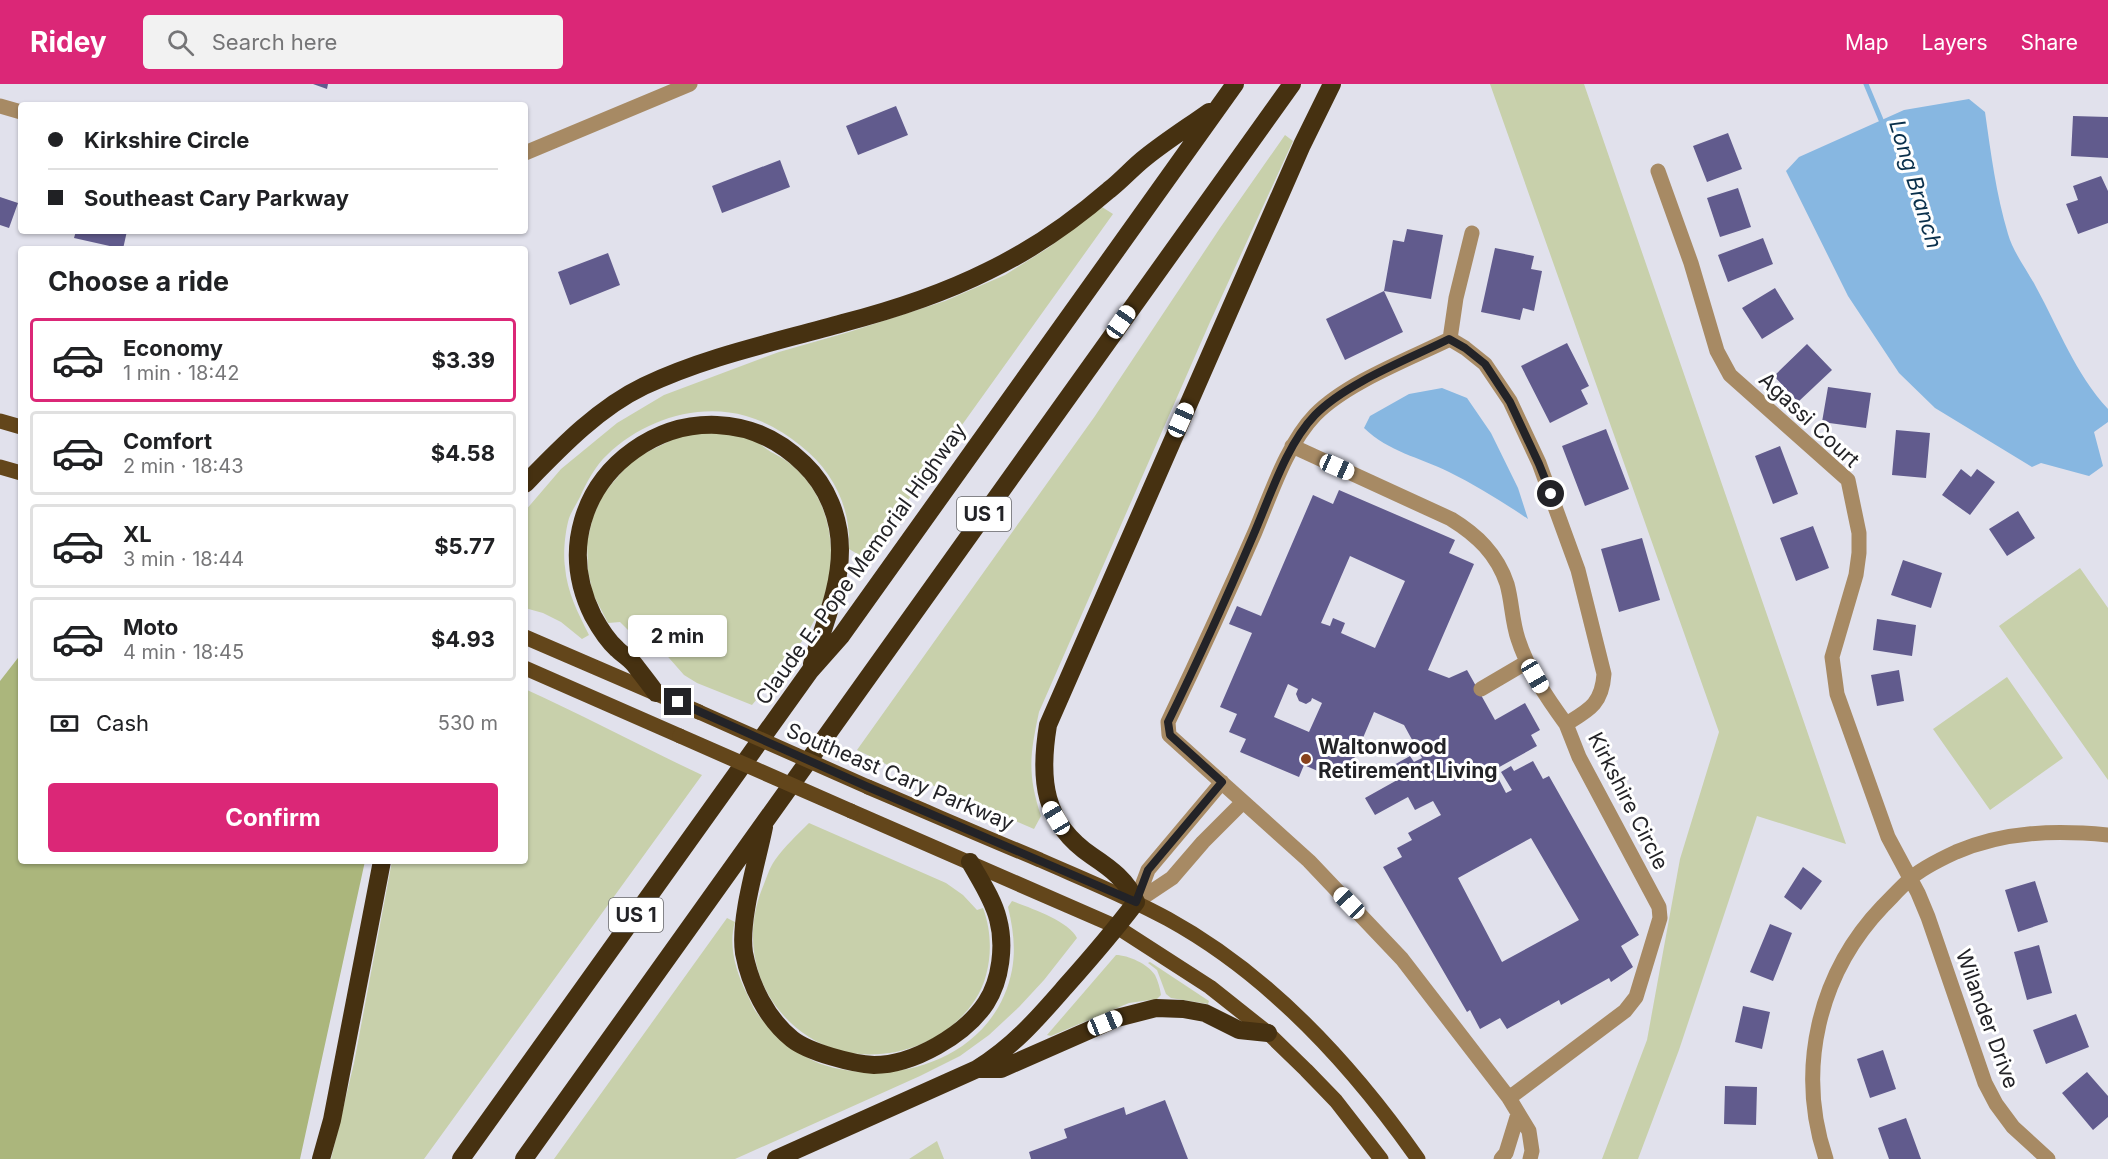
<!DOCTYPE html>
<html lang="en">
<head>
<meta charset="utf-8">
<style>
	:root { --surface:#fff; --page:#f2f2f2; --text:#202124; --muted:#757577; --line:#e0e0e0; --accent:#db2777 }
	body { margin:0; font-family:Inter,sans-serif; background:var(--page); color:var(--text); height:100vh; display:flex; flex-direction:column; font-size:22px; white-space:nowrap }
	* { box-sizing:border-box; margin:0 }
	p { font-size:20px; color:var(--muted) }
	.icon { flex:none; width:33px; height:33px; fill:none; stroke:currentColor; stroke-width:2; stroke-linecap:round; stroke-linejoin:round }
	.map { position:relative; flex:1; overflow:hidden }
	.panel { position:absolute; left:18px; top:162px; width:510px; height:618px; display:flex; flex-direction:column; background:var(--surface); border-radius:6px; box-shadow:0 2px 4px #0004 }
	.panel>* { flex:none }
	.hud { position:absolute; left:18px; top:18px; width:510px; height:132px; border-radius:6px; box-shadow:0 2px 4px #0004; display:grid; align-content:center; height:132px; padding:0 30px; background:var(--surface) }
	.end { position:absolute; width:27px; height:27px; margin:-14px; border:8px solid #232327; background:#fff; box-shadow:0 0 0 3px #fff }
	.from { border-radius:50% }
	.bubble { position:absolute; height:42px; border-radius:6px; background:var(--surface); box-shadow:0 2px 4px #0004; font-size:20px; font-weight:700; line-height:42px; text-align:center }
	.car { position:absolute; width:18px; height:36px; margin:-18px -9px; border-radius:8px; box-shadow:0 0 4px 2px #0007; background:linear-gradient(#fff 24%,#345 0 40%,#fff 0 76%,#345 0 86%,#fff 0) }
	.hud b { display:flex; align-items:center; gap:21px; height:57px; font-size:22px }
	.hud b+b { border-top:2px solid var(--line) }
	.hud i { width:15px; height:15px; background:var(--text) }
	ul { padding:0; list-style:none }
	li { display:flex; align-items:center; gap:18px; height:84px; margin:0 12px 9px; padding:0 18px; border:3px solid var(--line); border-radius:6px }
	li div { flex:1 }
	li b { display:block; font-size:22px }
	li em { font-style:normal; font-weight:700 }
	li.on { border-color:var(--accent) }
	li>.icon { width:54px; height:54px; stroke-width:1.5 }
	h2 { padding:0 30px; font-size:27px; line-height:72px }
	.pay { display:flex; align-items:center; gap:15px; height:66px; padding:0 30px; font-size:22px }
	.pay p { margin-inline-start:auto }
	.primary-button { display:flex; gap:12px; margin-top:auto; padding:12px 30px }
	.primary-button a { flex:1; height:69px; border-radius:6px; background:var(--accent); color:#fff; font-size:24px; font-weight:700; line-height:69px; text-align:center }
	header { display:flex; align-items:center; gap:36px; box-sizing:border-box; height:84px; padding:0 30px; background:var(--accent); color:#fff }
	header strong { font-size:28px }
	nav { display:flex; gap:33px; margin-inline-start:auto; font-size:21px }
	.search { width:420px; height:54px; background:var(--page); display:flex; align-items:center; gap:15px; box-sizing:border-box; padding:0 21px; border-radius:6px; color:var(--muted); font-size:22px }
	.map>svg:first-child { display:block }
	.green { fill:#c8d0ab }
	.forest { fill:#abb67c }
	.water { fill:#87b7e1 }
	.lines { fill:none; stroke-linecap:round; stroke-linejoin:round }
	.stream { stroke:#87b7e1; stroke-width:5 }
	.building { fill:#615b8d; fill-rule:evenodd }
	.street { stroke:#a78a64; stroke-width:15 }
	.primary { stroke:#63461b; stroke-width:15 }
	.highway { stroke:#463111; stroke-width:18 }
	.primary-bridge { stroke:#63461b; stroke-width:15 }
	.route { stroke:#232327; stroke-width:8 }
	.poi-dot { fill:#88421c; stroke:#fff; stroke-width:2 }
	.labels { text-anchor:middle; stroke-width:6; stroke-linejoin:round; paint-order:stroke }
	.shield { fill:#fff; stroke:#656568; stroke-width:1.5 }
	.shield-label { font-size:20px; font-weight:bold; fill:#232327 }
	.street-label { font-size:21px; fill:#232327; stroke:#fff }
	.poi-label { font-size:21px; font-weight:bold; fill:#232327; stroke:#fff; text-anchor:start }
	.water-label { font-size:22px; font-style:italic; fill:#0a304c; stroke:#fff }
</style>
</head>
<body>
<header>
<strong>Ridey</strong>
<div class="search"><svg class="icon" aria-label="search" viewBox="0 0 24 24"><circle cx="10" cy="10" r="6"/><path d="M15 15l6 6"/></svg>Search here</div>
<nav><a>Map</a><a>Layers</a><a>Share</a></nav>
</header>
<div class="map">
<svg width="2108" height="1075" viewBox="0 0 2108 1075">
	<rect width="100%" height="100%" fill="#e1e1ec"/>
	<!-- green -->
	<path class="green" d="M1490 0H1584L1846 760 1757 732 1679 966 1638 1075H1602L1647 956 1680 775 1719 648Z
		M1285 51 1293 57 1210 238 1039 628C1030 671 1027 689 1041 732L1034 745 904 689 857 666 1095 332 1220 144Z
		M1102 123 1113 130 866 475 849 465C851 424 834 388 801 362 785 349 767 338 746 332 697 318 642 337 607 371 596 381 586 399 580 413 576 421 570 429 568 438 565 450 563 470 565 483 567 508 578 529 589 551L582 555 561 538 543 529 525 524V427L561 385 617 339 664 311 779 268 849 248 945 217 1005 191 1048 164Z
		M706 348C720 350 739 350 752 355 758 358 765 364 771 368 779 372 788 377 794 383 836 420 840 483 817 531 801 564 775 593 752 621L697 599 684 591 662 566 650 559 638 556 620 538 608 539 593 510 588 487 587 458 593 433 603 410 633 375 680 352Z
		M2080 484 2108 524V696L1999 542Z
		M2007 593 2063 674 1990 726 1933 645Z
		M525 605C585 632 642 663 702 691L424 1075H331L354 979 392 777H525Z
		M809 739 946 799 963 811 977 826 983 824C994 853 992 890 975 916 941 968 863 988 809 953 759 921 740 861 762 805 766 796 769 784 775 776 784 763 797 751 809 739Z
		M1012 817C1030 824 1069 837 1077 854L1044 896 1019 923 989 951 960 972 920 992 735 1075H554L727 834 735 838C728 861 736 887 746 908 750 915 752 923 757 929 767 944 792 965 808 974 823 983 843 986 860 988 928 993 998 958 1012 886 1016 864 1013 844 1008 823Z
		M1116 871C1128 871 1148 880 1155 891 1158 897 1160 904 1161 911L1157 915 1129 919 1051 952 1047 951Z
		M1150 878 1209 917 1208 920 1171 914 1166 910 1157 886 1148 879Z
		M937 1057 944 1075H909Z"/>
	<!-- forest -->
	<path class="forest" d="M21 570V777H365L300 1075H0V597Z"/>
	<!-- water -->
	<path class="water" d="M1969 15 1985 28C1991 70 1996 110 2008 150 2013 168 2027 186 2036 203 2059 245 2075 289 2108 325V338L2094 348 2103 382 2089 392 2041 379 2032 383 1935 324 1899 289 1848 212 1786 87 1799 73 1904 26Z
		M1442 304 1467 314 1491 349 1518 404 1528 435C1503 418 1477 402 1449 388 1419 373 1389 368 1364 344L1370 332 1409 310Z"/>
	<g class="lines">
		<!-- stream -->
		<path class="stream" d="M1866 0 1884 43"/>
	</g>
	<!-- building -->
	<path class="building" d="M313 0H328L327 5Z
		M896 22 908 51 858 71 846 42Z
		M2073 32 2108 33V74L2071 72Z
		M1728 49 1742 85 1707 98 1693 62Z
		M780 76 790 103 722 129 712 102Z
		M2101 92 2108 107V139L2078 150 2066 120 2078 116 2073 102Z
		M1738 104 1751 143 1720 153 1707 114Z
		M0 113 18 119 9 144 0 141Z
		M1407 145 1443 151 1431 215 1384 207 1393 156 1404 158Z
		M76 147H127L123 165 74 154Z
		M1763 154 1773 180 1728 198 1718 171Z
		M1495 164 1534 172 1531 185 1542 187 1534 227 1523 224 1520 236 1481 228Z
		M608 169 620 201 570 221 558 188Z
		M1775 204 1794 235 1762 255 1742 224Z
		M1384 207 1403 248 1345 276 1326 235Z
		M1567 259 1589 302 1581 306 1588 320 1550 339 1521 282Z
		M1807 260 1832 286 1798 318 1774 292Z
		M1828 303 1871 309 1866 344 1822 338Z
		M1606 345 1629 405 1585 422 1562 362Z
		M1896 346 1930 349 1926 394 1892 391Z
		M1780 362 1798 410 1773 420 1755 372Z
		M1961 385 1971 393 1977 385 1995 398 1970 431 1942 411Z
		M1339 406 1455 456 1449 469 1474 480 1428 586 1449 594 1467 586 1495 636 1525 619 1540 646 1531 651 1537 662 1494 686 1506 709 1512 706 1501 688 1511 682 1514 687 1533 677 1543 695 1549 692 1639 851 1621 862 1633 883 1611 898 1609 894 1561 921 1559 916 1507 945 1500 934 1480 945 1470 926 1467 928 1383 783 1402 773 1397 764 1412 756 1408 749 1441 731 1433 717 1415 726 1408 713 1375 731 1365 714 1399 695 1392 682 1410 672 1414 678 1422 674 1404 641 1374 628 1348 689 1324 679 1320 688 1304 681 1299 693 1240 668 1246 655 1229 648 1237 630 1220 623 1252 549 1229 540 1237 522 1261 532 1313 411 1333 420ZM1350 472 1405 497 1375 564 1341 549 1345 539 1333 534 1330 542 1321 539ZM1288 600 1298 605 1296 610 1299 617 1306 620 1311 617 1312 614 1322 619 1309 648 1274 633ZM1531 754 1579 836 1502 878 1458 794Z
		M2018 427 2035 454 2007 472 1989 445Z
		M1813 442 1829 484 1796 497 1780 454Z
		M1642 454 1660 516 1619 528 1601 465Z
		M1903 476 1942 489 1931 524 1891 511Z
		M1877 535 1916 541 1912 572 1873 566Z
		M1899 586 1904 617 1877 622 1871 591Z
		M1803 783 1822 797 1801 826 1784 813Z
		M2035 797 2048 838 2018 848 2005 806Z
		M1770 840 1792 849 1773 897 1750 888Z
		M2039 861 2052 909 2027 916 2014 868Z
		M1743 922 1770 928 1762 965 1735 958Z
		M2076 930 2089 963 2046 980 2033 946Z
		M1883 966 1896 1005 1870 1014 1857 975Z
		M2087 988 2108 1012V1033L2093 1046 2062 1009Z
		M1725 1002 1757 1003 1756 1041 1724 1040Z
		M1165 1016 1188 1075H1031L1029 1068 1067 1054 1064 1045 1124 1023 1126 1031Z
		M1906 1034 1921 1075H1889L1878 1044Z"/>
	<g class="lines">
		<!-- street -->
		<path class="street" d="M0 22 21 28
			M525 69 690 0
			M1658 87 1691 179 1717 267 1730 291 1848 396 1859 449V469L1856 491 1832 573 1837 610 1888 753 1918 809 1928 833 1985 999 1996 1020 2013 1043 2048 1075
			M1450 255C1409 275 1346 299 1315 331 1287 360 1271 410 1255 448 1227 512 1198 575 1168 638L1169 651 1309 777 1402 875 1509 1014 1529 1047 1532 1067 1530 1075
			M1450 255 1465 264 1485 280 1510 317 1539 379 1578 486 1604 590C1602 620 1589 626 1566 640L1579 673 1659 823 1660 834 1636 913 1625 927 1509 1014
			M1450 255 1456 214 1472 149
			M1292 362 1451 435C1477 451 1497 470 1507 500 1512 518 1512 537 1518 555 1528 586 1547 614 1566 640
			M1481 605 1527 578
			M1136 818 1148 786 1222 698
			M1136 818 1172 794 1203 758 1243 718
			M1501 1075 1506 1069 1518 1030
			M1826 1075C1796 986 1818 890 1883 822 1892 813 1900 804 1909 796 1919 786 1943 774 1956 768 2005 747 2056 746 2108 751"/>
		<!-- primary -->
		<path class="primary" d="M0 337 21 343
			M0 383 21 389
			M525 553 699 628
			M525 584 680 652
			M868 703C925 727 982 752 1040 776 1083 795 1126 812 1168 835 1270 891 1352 981 1418 1075
			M851 727 1117 843 1210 903 1268 949 1306 986 1336 1017 1381 1075"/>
		<!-- highway -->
		<path class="highway" d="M525 400C560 364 598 324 644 302 707 272 776 258 843 239 893 226 942 210 988 187 1032 166 1072 138 1109 106 1122 96 1133 83 1146 73 1166 57 1188 43 1209 28
			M656 609C649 599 641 589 634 580 629 574 622 570 617 565 607 556 599 543 593 532 526 397 698 276 804 380 827 402 840 434 840 466 840 506 823 542 812 580
			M764 743C757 778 739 835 744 869 750 901 767 935 792 955 808 968 853 980 874 981 913 981 965 951 986 919 1001 896 1005 861 998 835 993 815 980 796 970 778
			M979 985H1001L1117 934 1156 924 1183 925 1205 929 1239 946 1268 949
			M321 1075 332 1036 382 777
			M461 1075 810 587 841 552 1235 0
			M524 1075 1292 0
			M776 1075 977 985C1014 962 1037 935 1065 903 1090 875 1114 847 1136 818 1128 797 1110 784 1092 772 1043 739 1039 695 1048 641L1302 61 1332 0"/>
		<!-- primary-bridge -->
		<path class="primary-bridge" d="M699 628 868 703
			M680 652 851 727"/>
	</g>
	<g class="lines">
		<!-- route -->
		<path class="route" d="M678 618 868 703 1136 818 1148 786 1222 698 1170 651 1168 638C1198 577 1226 515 1253 452 1270 413 1286 361 1315 331 1346 299 1409 275 1449 255L1465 264 1485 280 1510 318 1539 380 1551 410"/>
	</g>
	<!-- markers -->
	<circle class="poi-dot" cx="1306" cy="675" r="6"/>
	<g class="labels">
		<!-- shield labels -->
		<g class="shield">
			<rect x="957" y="413" width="54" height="34" rx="4.5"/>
			<rect x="609" y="814" width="54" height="34" rx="4.5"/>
		</g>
		<g class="shield-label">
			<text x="984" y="437">US 1</text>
			<text x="636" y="838">US 1</text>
		</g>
		<!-- street labels -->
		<g class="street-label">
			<text transform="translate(1809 336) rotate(43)" y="7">Agassi Court</text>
			<text transform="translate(861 480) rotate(-54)" y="7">Claude E. Pope Memorial Highway</text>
			<text transform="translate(900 693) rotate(23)" y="7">Southeast Cary Parkway</text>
			<text transform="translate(1628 717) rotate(63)" y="7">Kirkshire Circle</text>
			<text transform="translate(1987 935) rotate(70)" y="7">Wilander Drive</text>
		</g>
		<!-- poi labels -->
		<g class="poi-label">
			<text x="1318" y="670">Waltonwood<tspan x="1318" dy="24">Retirement Living</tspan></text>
		</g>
		<!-- water labels -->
		<g class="water-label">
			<text transform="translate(1916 100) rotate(73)" y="8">Long Branch</text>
		</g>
	</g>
</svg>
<i class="end from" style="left:1551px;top:410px"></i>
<i class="end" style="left:678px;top:618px"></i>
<div class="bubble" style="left:628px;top:531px;width:99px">2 min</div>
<i class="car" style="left:1121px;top:238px;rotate:35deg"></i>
<i class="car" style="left:1181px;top:336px;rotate:24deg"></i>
<i class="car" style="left:1337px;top:383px;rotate:114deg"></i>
<i class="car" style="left:1535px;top:592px;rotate:150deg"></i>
<i class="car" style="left:1056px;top:734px;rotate:329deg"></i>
<i class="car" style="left:1349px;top:819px;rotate:316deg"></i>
<i class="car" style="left:1105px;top:939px;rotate:68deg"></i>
<div class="hud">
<b><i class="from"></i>Kirkshire Circle</b>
<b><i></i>Southeast Cary Parkway</b>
</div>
<section class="panel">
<h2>Choose a ride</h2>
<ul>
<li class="on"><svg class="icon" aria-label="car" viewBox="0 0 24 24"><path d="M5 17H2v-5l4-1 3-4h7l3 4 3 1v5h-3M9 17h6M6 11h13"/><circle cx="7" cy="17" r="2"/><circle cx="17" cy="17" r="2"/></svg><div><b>Economy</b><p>1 min · 18:42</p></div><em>$3.39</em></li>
<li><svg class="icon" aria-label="car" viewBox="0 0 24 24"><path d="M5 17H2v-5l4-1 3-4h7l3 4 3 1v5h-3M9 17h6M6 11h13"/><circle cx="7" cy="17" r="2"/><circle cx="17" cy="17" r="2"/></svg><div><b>Comfort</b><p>2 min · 18:43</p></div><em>$4.58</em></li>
<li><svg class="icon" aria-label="car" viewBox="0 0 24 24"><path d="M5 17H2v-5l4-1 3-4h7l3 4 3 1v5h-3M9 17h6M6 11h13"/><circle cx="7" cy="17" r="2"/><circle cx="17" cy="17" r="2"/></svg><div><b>XL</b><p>3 min · 18:44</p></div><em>$5.77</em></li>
<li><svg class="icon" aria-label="car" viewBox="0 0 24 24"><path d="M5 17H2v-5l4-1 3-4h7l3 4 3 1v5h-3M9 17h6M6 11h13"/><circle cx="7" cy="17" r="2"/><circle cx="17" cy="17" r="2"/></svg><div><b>Moto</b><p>4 min · 18:45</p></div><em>$4.93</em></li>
</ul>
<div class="pay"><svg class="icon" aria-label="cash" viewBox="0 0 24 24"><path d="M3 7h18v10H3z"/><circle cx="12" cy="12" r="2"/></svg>Cash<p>530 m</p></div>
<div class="primary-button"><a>Confirm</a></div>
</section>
</div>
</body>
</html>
